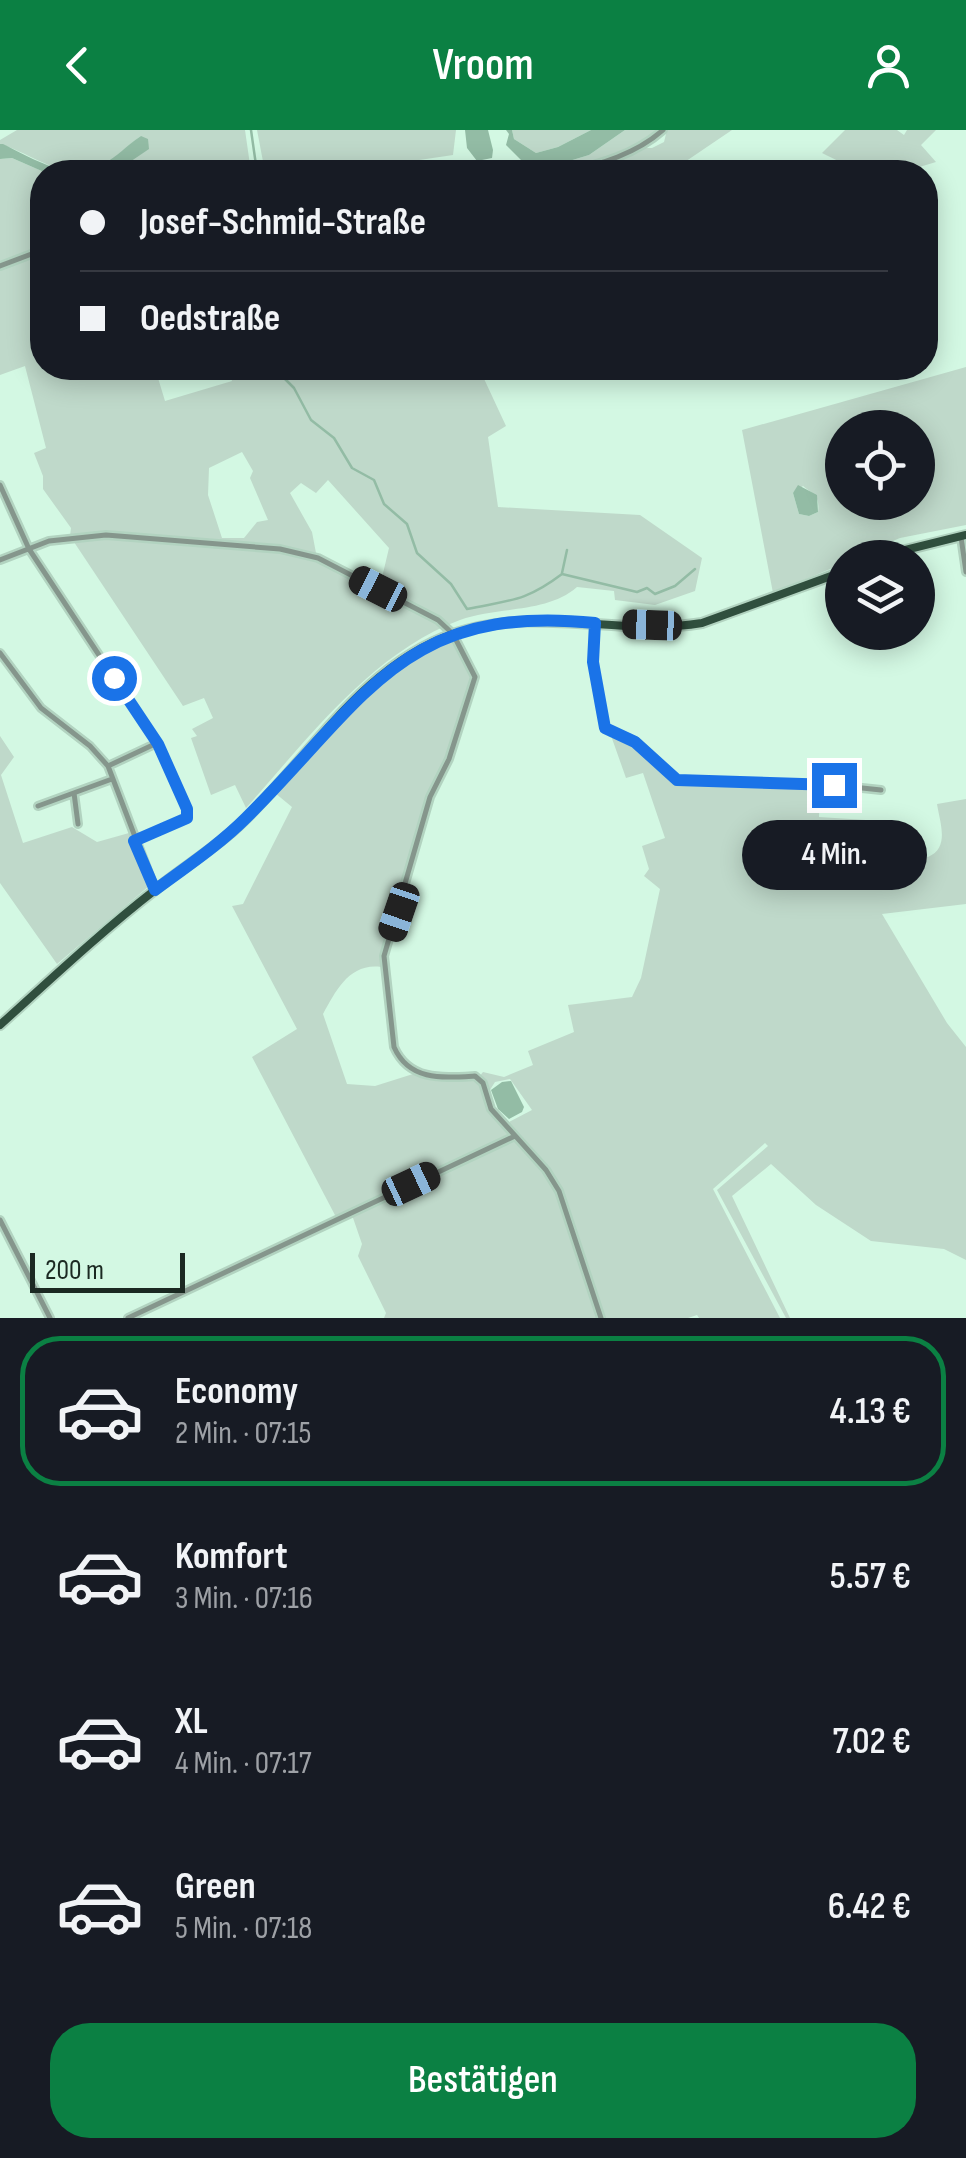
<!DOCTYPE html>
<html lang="de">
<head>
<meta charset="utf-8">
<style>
	:root { --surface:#171b24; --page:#20242c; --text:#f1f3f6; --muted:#9ea1a6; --line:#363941; --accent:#0b8043 }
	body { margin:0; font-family:"Sofia Sans Condensed",sans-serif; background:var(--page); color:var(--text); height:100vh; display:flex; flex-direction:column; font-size:38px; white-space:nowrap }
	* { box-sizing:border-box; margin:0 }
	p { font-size:32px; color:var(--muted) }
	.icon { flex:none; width:55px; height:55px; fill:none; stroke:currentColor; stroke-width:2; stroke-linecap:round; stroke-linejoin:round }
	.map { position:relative; height:1188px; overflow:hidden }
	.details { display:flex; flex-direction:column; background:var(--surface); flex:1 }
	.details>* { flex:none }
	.hud { position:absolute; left:30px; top:30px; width:908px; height:220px; border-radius:40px; box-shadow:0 5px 25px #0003; display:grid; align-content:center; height:220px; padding:0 50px; background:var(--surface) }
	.tools { position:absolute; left:825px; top:280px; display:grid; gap:20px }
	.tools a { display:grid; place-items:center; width:110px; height:110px; border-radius:50%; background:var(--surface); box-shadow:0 5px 25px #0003; font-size:50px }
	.scale { position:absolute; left:30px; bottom:25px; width:155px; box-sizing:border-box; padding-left:10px; border:5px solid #1b2922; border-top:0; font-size:28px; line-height:35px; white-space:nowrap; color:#1b2922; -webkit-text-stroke:8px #d3f8e3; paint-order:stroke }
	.end { position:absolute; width:45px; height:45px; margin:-22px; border:12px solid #1a73e8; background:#fff; box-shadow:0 0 0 5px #fff }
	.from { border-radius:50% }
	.bubble { position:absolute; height:70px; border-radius:35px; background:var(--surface); box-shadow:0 5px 25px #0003; font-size:32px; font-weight:600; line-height:70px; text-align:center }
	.car { position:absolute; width:30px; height:60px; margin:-30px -15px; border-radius:12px; box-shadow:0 0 8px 2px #0007; background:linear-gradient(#222 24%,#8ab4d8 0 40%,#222 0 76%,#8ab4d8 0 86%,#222 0) }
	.hud b { display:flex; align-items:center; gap:35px; height:95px; font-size:38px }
	.hud b+b { border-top:2px solid var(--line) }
	.hud i { width:25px; height:25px; background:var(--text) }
	ul { padding:18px 0 0; list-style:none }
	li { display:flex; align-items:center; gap:30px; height:150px; margin:0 20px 15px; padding:0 30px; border:5px solid transparent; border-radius:40px }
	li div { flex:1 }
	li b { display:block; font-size:38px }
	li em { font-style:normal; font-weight:600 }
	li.current { border-color:var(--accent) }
	li>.icon { width:90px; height:90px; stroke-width:1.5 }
	.cta { display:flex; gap:20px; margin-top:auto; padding:20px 50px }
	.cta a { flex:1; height:115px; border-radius:40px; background:var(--accent); color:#fff; font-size:40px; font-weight:600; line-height:115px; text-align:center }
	header { display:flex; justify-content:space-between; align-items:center; height:130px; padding:0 50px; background:var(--accent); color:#fff; font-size:45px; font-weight:600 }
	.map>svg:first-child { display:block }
	.green { fill:#bfd9ca; fill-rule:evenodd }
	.water { fill:#93bca5 }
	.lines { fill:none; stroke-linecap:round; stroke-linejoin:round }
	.stream { stroke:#93bca5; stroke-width:2.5 }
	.minor-casing { stroke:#b2d3c0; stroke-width:10 }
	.major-casing { stroke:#b2d3c0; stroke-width:12 }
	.minor { stroke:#85968c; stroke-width:5 }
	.major { stroke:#304f3e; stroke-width:8 }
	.route { stroke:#1a73e8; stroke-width:12 }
</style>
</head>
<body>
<header><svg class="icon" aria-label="back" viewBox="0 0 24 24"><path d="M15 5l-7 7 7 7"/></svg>Vroom<svg class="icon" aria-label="person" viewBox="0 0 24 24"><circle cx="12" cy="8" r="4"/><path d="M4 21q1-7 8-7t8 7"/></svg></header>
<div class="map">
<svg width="966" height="1188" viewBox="0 0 966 1188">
	<rect width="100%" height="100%" fill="#d3f8e3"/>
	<!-- green -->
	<path class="green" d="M17 0H245L251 42H115L125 38 141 6C126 16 114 32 97 38 62 51 31 23 0 14V10Z
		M257 0H456L453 25 399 33 369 42H265Z
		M512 0H591L558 17 536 23 514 9Z
		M625 0H659L639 15 641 18H652L664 12 667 0H732L670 42H533L589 25Z
		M845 0H897L904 5 907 0H936L921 15 936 32C884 48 871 48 822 23Z
		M12 28 44 42 42 238H155L165 271 232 251 228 238H479L506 296 488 307 498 377 640 385 702 428 695 461 655 475 615 470 614 461 577 457C546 484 497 476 460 490 371 523 307 610 246 678L235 655 211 665 191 608 197 606 192 599 213 588 204 568 183 576 70 406 71 398 43 359V346L34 323 46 318 25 236 0 245V29ZM242 322 253 341 250 348 268 390 257 392 244 408H222L208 365 209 338ZM328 350 389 418 380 456 316 423 312 402 290 363 301 353 316 363Z
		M966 237V395L900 408 855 427 842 428V434L773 463 742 300ZM842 298H918V372H842ZM803 356C814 365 820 366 818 382L809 386 799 384 793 363Z
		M452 509 471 547 447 628 427 666 381 837C349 833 336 861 323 884L347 954 375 956 413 944 473 948 478 950 487 976 508 1005 336 1087 252 927 297 899 232 776 243 774 292 677 275 663C328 606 379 540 452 509Z
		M609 600 634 613 679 654 820 657 819 687 866 690 865 718 913 721 928 727C950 718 940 693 937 674L966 669V774L882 784 947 893 966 917V1130L944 1119 871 1111 816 1075 771 1034 732 1066 790 1188H786L717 1060 768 1016 765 1013 713 1059 780 1188H699L697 1185 688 1188H604L566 1071 552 1045 507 993 532 980 510 949 495 952 488 963 479 947 483 942 504 947 533 935 528 921 574 902 568 875 632 867 641 848 660 759 644 746 649 739 642 716 665 708 643 643 626 648Z
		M0 606 14 627 1 645 23 713 72 697 97 712 129 703 149 756 57 834 0 753Z
		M511 1010C556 1025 586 1145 600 1188H384L386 1183 358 1126 362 1114 352 1085Z"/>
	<!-- water -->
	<path class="water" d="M465 0H488L493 20 492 28 477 31 467 18Z
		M506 0H512L514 9 536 23 558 17 591 0H625L589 25 533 42 506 15 509 4Z
		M141 6 148 9 149 19 115 42H44L12 28 0 29V14H3C32 28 70 53 102 35 117 27 127 15 141 6Z
		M798 355 817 365 818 382 809 386 799 384 793 363Z
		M511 951 524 977 522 982 509 989 498 979 491 960 502 952Z"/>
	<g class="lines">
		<!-- stream -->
		<path class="stream" d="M251 0 257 42
			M274 238 294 258 311 290 334 308 352 338 374 350 384 374 407 394 417 423 451 454 467 479C510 470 525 472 562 444L637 462 647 458 655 464 675 456 695 439
			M562 443 567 420"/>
		<!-- minor casing -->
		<g class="minor-casing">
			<path id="minor" d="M566 42C601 34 636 24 663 0
				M0 136 42 120
				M0 355 29 419 157 613 187 679V688L134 711
				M961 407 966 442
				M0 430 49 411 106 405 280 419 318 428 438 490 453 504 475 547 449 629 430 667 384 826 394 917C409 951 442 948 475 946L483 953 491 979 546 1040 559 1061 601 1188
				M595 493 593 532 605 598 635 611 677 650 834 655 881 660
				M0 523 41 578 90 616 108 636 155 759
				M108 636 157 613
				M74 663 78 694
				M38 676 112 649
				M0 1090 50 1188
				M128 1188 515 1006"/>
		</g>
		<!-- major casing -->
		<g class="major-casing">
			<path id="major" d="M873 428 966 405
				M0 895C51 849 101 802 155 760 181 739 209 722 234 700 305 636 358 537 453 504 536 475 619 507 702 493L842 442"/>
		</g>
		<!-- minor -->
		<use href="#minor" class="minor"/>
		<!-- major -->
		<use href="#major" class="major"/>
	</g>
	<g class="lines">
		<!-- route -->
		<path class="route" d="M114 548 158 614 187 679V688L134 711 155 760C186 737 219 715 246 688 365 570 403 473 595 493L593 532 605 598 635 612 677 650 834 655"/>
	</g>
</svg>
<div class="tools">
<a><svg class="icon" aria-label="locate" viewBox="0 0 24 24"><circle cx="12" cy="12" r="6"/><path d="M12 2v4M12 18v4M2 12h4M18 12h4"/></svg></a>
<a><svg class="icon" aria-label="layers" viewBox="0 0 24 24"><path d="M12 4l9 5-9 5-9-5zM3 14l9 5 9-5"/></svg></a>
</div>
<div class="scale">200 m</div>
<i class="end from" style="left:114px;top:548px"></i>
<i class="end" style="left:834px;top:655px"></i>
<div class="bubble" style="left:742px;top:690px;width:185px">4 Min.</div>
<i class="car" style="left:378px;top:459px;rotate:297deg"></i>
<i class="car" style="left:652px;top:495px;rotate:272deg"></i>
<i class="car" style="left:399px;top:782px;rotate:199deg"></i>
<i class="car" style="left:411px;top:1054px;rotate:65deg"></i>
<div class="hud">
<b><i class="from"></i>Josef-Schmid-Straße</b>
<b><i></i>Oedstraße</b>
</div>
</div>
<section class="details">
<ul>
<li class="current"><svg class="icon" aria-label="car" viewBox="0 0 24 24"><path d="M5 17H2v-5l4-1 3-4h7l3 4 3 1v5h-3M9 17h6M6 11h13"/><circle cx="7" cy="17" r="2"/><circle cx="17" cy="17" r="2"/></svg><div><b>Economy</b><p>2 Min. · 07:15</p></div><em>4.13 €</em></li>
<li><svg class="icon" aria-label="car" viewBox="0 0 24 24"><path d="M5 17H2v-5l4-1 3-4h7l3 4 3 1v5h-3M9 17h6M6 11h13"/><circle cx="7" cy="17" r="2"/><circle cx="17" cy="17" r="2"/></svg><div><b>Komfort</b><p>3 Min. · 07:16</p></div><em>5.57 €</em></li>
<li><svg class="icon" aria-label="car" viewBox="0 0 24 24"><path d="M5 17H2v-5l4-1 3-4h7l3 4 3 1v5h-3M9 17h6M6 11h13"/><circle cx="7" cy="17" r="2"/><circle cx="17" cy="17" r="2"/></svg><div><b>XL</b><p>4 Min. · 07:17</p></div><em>7.02 €</em></li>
<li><svg class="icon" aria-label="car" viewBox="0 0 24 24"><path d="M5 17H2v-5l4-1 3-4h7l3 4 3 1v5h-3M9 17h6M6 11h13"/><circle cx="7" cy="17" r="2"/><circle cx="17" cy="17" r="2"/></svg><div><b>Green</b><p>5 Min. · 07:18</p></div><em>6.42 €</em></li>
</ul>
<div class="cta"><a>Bestätigen</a></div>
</section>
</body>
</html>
